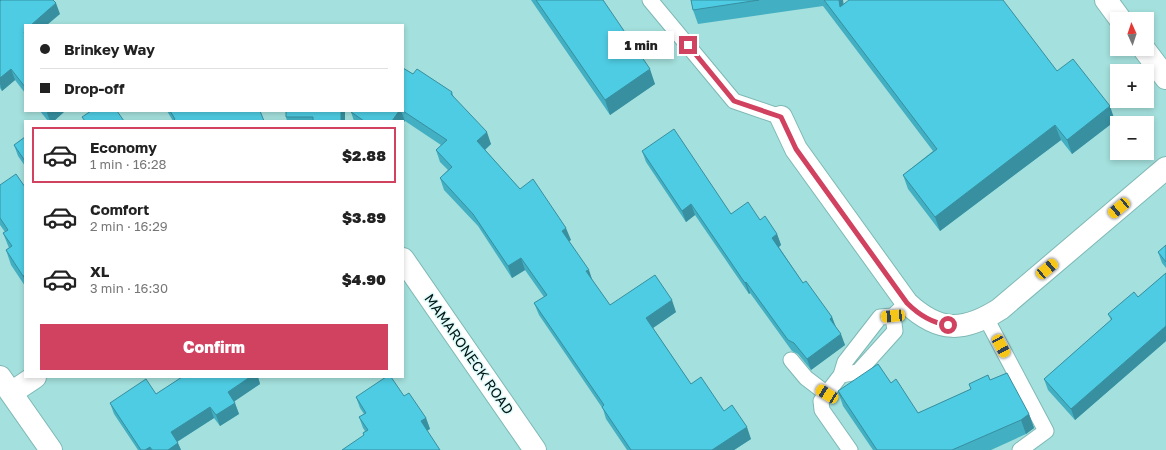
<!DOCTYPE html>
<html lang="en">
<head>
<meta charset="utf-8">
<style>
	:root { --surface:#fff; --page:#f6f6f6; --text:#222; --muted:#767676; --line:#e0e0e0; --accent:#d14160 }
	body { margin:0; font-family:"Golos Text",sans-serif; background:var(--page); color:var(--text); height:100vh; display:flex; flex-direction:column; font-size:15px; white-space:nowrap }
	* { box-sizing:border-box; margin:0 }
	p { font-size:13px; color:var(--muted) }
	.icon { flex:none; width:22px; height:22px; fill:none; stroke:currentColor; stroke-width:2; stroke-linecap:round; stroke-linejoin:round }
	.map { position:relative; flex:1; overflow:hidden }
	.side { position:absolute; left:24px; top:120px; width:380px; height:258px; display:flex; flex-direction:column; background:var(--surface); border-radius:0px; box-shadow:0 2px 6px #0003 }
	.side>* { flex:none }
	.hud { position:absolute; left:24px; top:24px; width:380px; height:88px; border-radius:0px; box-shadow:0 2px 6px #0003; display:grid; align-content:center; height:88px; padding:0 16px; background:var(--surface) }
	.needle { width:26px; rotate:357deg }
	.fabs { position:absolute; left:1110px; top:12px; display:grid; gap:8px }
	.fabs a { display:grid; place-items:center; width:44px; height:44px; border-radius:0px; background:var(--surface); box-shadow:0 2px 6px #0003; font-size:20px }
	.end { position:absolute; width:18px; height:18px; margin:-9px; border:5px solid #d14160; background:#fff; box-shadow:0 0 0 2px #fff }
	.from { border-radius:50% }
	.bubble { position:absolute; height:28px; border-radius:0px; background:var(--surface); box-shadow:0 2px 6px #0003; font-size:13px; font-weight:800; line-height:28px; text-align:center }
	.car { position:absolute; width:12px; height:24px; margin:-12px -6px; border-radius:5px; box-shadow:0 0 3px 1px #0007; background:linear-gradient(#f5c518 24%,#345 0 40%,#f5c518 0 76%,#345 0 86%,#f5c518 0) }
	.hud b { display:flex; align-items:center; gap:14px; height:38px; font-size:15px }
	.hud b+b { border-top:1px solid var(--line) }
	.hud i { width:10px; height:10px; background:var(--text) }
	ul { padding:7px 0 0; list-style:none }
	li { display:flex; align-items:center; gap:12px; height:56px; margin:0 8px 6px; padding:0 8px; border:2px solid transparent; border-radius:0px }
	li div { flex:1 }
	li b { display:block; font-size:15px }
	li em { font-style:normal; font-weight:800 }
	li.on { border-color:var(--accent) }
	li>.icon { width:36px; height:36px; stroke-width:1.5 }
	.cta { display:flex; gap:8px; margin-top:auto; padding:8px 16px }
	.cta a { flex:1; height:46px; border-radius:0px; background:var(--accent); color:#fff; font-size:16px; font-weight:800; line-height:46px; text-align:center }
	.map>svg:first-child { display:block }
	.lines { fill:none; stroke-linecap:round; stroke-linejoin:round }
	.lane-casing { stroke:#7eb8b5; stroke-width:17 }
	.street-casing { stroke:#7eb8b5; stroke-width:24 }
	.lane { stroke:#fff; stroke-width:15 }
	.street { stroke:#fff; stroke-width:22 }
	.wall { fill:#43afc3 }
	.shaded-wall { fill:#378f9f }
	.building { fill:#4ecce3; stroke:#378f9f }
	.route { stroke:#d14160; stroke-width:5 }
	.labels { text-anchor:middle; stroke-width:3; stroke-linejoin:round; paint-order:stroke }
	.street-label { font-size:14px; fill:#001515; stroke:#defbf9 }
</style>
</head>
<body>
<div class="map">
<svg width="1166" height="450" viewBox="0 0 1166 450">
	<rect width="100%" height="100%" fill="#a4e0dd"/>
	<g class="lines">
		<!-- lane casing -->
		<g class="lane-casing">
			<path id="lane" d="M650 0 734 101 781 117
				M893 316 895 331 858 372 841 375 845 362 880 317 893 316 907 303
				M986 318 1046 431 1020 450
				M791 360 806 378 827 394
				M841 375 821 401 822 410 850 450"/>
		</g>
		<!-- street casing -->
		<g class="street-casing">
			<path id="street" d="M1106 0 1120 19
				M1144 49 1166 78
				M781 117 796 149 907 303C939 333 964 332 1000 309L1166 168
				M403 259 535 450
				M0 377 51 450
				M11 393 35 377"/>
		</g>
		<!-- lane -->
		<use href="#lane" class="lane"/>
		<!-- street -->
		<use href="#street" class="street"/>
	</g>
	<!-- wall -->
	<path class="wall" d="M531 0H603L655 84 610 115Z
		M691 0H843V4L1057 71 1115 121 1072 154 1061 140 940 231 908 189 903 175 933 151 823 6 698 24 693 10Z
		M0 1 60 14 25 25V93L15 80 2 91 0 88Z
		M403 68 413 74 452 92 454 98 491 144 485 150 520 189 571 240 569 241 592 280 610 305 676 312 653 328 691 384 724 411 751 439 734 450H627L606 419 603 409 539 315 534 303 544 297 525 270 512 278 478 226 444 190 440 178 448 170 440 162 436 150 441 145 405 121H354L351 112 352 111H403Z
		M40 111H65L54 121H48Z
		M167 111H260L173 121Z
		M286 111 345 121H287L286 117Z
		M25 137V166L18 156 14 145Z
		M642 151 731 214 760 220 777 234 781 245 779 247 803 283 832 317 836 327 845 345 811 370 798 354 792 351 750 293 749 294 695 215 686 222 646 162Z
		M0 185 25 187V286L11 265 6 250 9 248 3 233 5 232 0 225Z
		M1166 245V268L1162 263 1158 252Z
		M1166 273V341L1075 420 1048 390 1044 379 1111 320 1108 314 1138 297Z
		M182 377H258L260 384 234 401 239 414 220 426 214 418 177 442 181 450H138L114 414 110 403 156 394Z
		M990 380 1029 414 1034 428 1026 434 991 450H873L843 406 838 391 891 383 918 413 971 389 969 384Z
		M404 396 426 418 430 429 364 436 363 433 365 431 363 428 359 417 364 414 360 408 356 397Z"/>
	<!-- shaded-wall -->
	<path class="shaded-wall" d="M839 0H843L846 21 840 7Z
		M56 3 60 14 47 25H31Z
		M11 69 15 80 2 91 0 84V78Z
		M650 69 655 84 610 115 605 100Z
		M1110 106 1115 121 1072 154 1067 140Z
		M48 111H65L54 121H50L47 113Z
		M341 111H345V121H341Z
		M399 111H401L405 121 403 123V121H392Z
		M1055 125 1061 140 940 231 935 217Z
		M487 132 491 144 481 153 477 141Z
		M691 204 695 215 686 222 682 211Z
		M566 228 571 240 566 243 562 231Z
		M777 234 781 245 776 249 772 238Z
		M521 258 525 270 512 278 508 266Z
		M589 270 593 282 586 271Z
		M25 275V282L23 276Z
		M746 282 750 293 749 294 745 283Z
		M672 300 676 312 650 330 646 318Z
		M832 317 836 328 830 319Z
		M1166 326V341L1075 420 1071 409Z
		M841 334 845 345 811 370 807 359Z
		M250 377H258L260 384 232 403 228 392Z
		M235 403 239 414 220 426 216 415Z
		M210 407 214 418 175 443 171 432Z
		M1029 414 1034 428 1026 434 1021 420Z
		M426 418 430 429 425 432 421 421Z
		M747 427 751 439 734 450H712Z
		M178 443 181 450H168Z
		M150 447 151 450H145Z"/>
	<!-- building -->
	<path class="building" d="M1 0H53L56 3 31 25H25V31L24 32 25 34V87L11 69 0 78V1Z
		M536 0H603L650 69 605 100Z
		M691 0H759L693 10Z
		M824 0H839L840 7 849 0H1003L1057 71 1073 59 1110 106 1067 140 1055 125 935 217 903 175 937 149Z
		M403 68 413 74 417 69 452 92 451 94 487 132 477 141 520 189 533 179 566 228 562 231 589 270 586 271 610 305 655 275 672 300 646 318 691 384 701 377 724 411 732 405 747 427 712 450H631L602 407 604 405 534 303 547 295 521 258 508 266 473 214 440 178 452 167 436 150 447 140 403 111Z
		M91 111H117L124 121H85L82 117Z
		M170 111H260L264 121H173L175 119Z
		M286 111H341V121H313V117H286Z
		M352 111H399L392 121H364L351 112Z
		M674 129 731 214 748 202 760 220 765 216 777 234 772 238 803 283 806 281 832 317 830 319 841 334 807 359 794 343 788 340 746 282 745 283 691 204 682 211 642 151Z
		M25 137V161L14 145Z
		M16 174 25 187V275L23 276 6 250 12 246 3 233 8 230 0 218V185Z
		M1166 245V262L1158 252Z
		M1166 273V326L1071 409 1044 379 1112 319 1108 314 1134 292 1138 297Z
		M878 364 891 383 896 379 918 413 971 389 969 384 988 375 990 380 1007 373 1029 414 1021 420 952 450H877L838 391Z
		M182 377H250L228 392 235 403 216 415 210 407 171 432 178 443 168 450H152L150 447 145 450H141L110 403 146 379 156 394Z
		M386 377H391L404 396 409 393 426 418 421 421 440 450H342L364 435 363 433 368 430 359 417 366 413 356 397Z"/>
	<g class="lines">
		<!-- route -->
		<path class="route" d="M688 45 734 101 781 117 796 149 907 303C919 315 931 323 948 325"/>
	</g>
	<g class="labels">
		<!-- street labels -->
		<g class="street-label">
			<text transform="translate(469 354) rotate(55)" y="5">MAMARONECK ROAD</text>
		</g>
	</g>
</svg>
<div class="fabs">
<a><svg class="needle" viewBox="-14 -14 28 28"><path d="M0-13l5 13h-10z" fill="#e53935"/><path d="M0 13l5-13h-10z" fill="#767676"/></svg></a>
<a>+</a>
<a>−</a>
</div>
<i class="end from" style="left:948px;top:325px"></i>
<i class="end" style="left:688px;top:45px"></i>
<div class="bubble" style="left:608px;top:31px;width:66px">1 min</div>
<i class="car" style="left:1119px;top:208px;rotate:230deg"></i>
<i class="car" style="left:1047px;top:269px;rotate:50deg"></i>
<i class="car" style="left:893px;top:316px;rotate:265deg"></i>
<i class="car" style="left:1001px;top:346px;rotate:152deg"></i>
<i class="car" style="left:827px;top:394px;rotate:302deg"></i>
<div class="hud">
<b><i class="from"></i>Brinkey Way</b>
<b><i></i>Drop-off</b>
</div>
<section class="side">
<ul>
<li class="on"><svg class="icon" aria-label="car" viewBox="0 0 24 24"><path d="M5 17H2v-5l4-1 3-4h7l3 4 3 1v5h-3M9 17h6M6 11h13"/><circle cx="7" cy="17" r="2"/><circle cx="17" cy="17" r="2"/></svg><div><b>Economy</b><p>1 min · 16:28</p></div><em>$2.88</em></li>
<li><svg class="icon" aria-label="car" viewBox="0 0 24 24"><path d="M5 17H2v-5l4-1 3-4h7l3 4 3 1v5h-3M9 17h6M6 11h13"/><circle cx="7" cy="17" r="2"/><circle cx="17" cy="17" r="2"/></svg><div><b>Comfort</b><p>2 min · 16:29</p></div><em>$3.89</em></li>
<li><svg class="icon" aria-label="car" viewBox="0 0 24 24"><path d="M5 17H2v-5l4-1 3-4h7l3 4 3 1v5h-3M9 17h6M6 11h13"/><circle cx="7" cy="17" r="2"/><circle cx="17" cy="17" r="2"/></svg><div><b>XL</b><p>3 min · 16:30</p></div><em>$4.90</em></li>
</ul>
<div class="cta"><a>Confirm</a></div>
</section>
</div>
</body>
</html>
